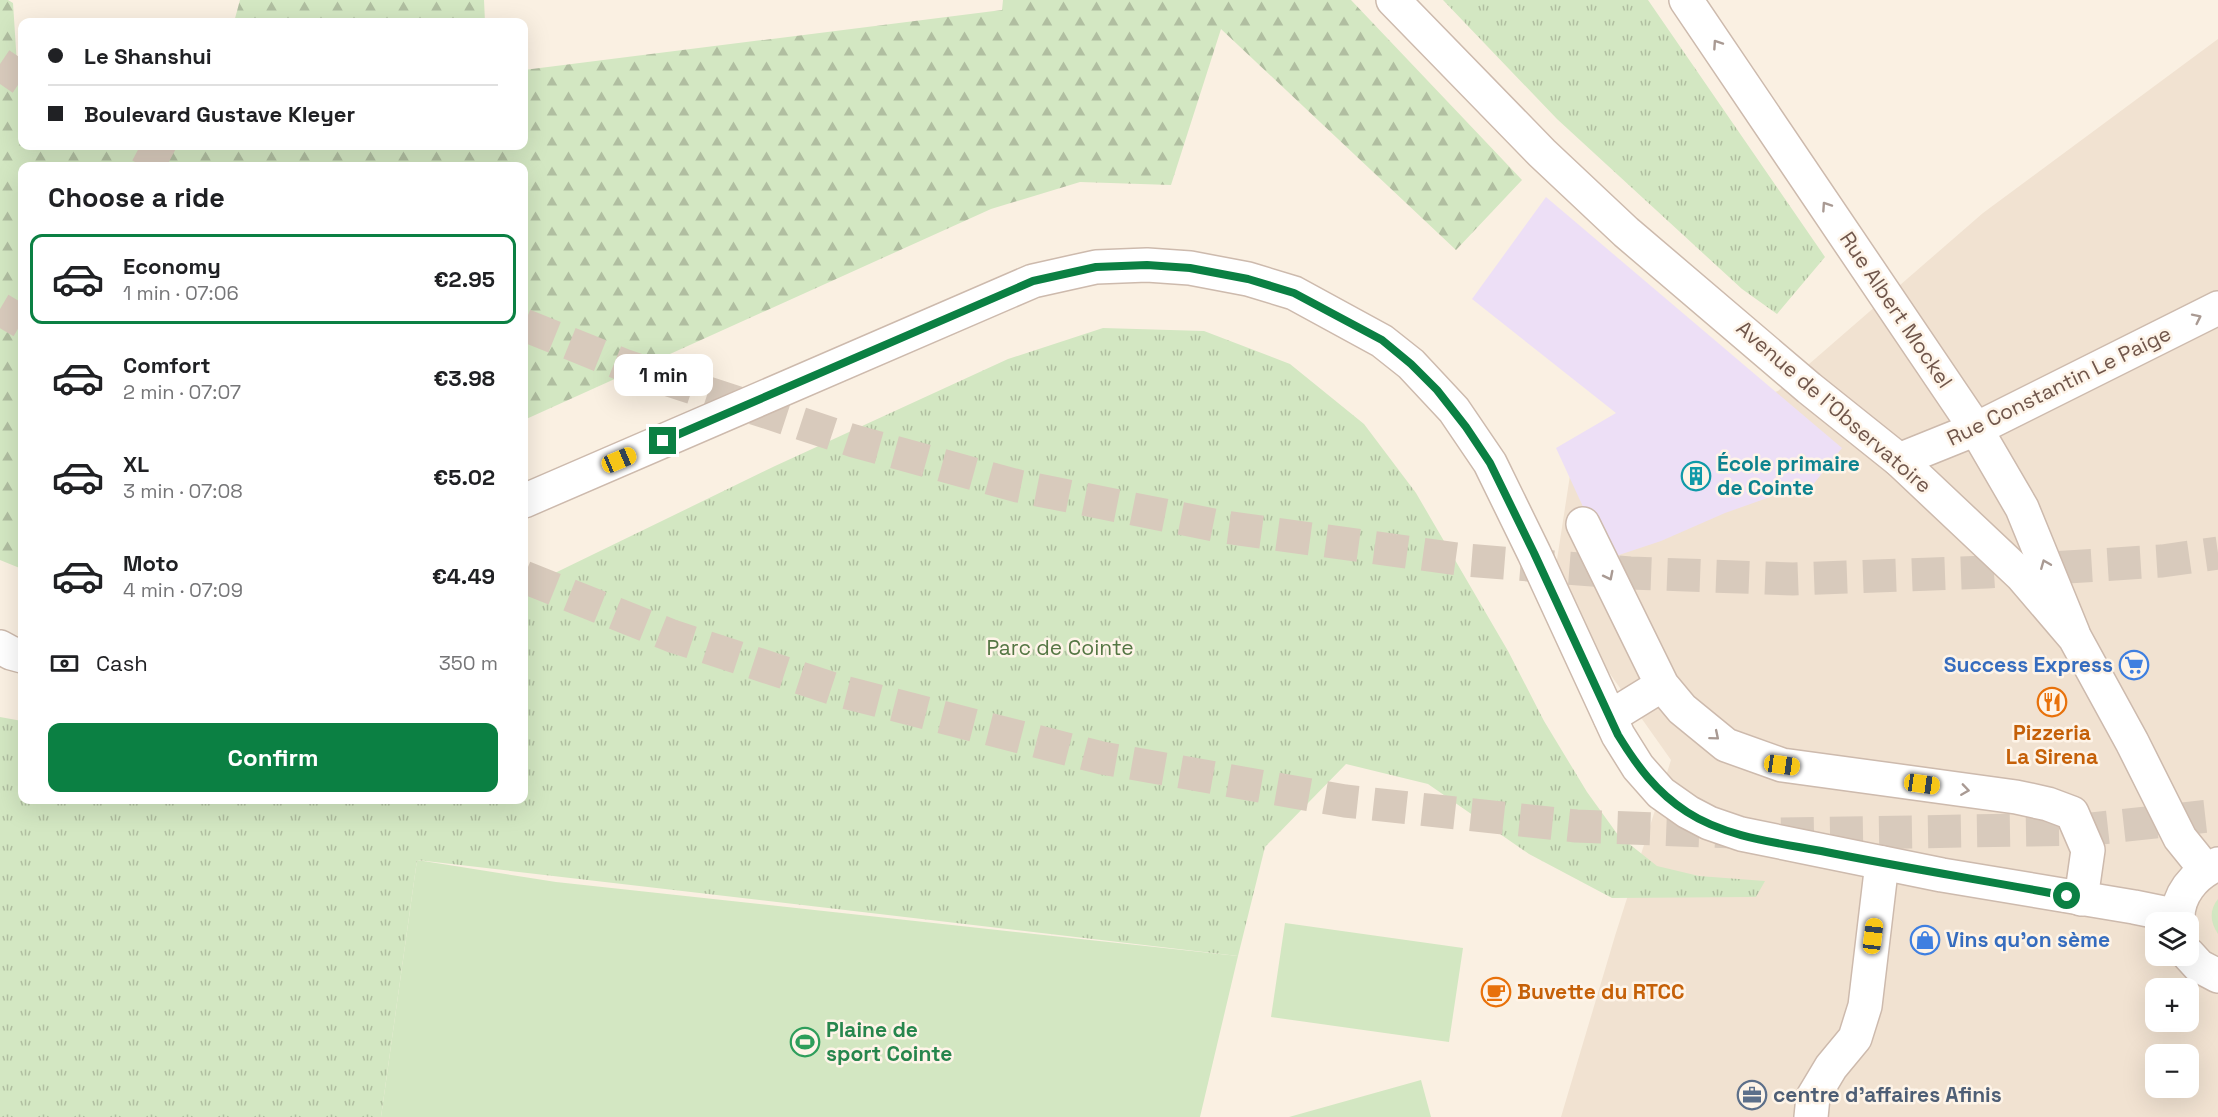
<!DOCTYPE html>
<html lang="en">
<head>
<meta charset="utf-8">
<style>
	:root { --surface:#fff; --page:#f6f6f6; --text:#202124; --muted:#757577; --line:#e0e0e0; --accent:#0b8043 }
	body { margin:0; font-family:"Space Grotesk",sans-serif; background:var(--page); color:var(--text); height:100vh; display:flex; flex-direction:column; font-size:22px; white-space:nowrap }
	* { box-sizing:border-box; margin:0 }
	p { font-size:20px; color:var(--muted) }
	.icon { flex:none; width:33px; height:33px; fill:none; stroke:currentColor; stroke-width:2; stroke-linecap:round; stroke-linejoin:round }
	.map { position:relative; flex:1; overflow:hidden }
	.details { position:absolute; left:18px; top:162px; width:510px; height:642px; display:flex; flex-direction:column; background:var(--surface); border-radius:12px; box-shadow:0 6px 24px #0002 }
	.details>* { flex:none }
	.top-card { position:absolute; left:18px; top:18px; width:510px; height:132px; border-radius:12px; box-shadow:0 6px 24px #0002; display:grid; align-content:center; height:132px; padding:0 30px; background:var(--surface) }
	.fabs { position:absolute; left:2145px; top:912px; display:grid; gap:12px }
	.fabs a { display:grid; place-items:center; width:54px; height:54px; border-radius:12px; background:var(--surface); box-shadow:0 6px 24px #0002; font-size:30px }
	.end { position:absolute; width:27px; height:27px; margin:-14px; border:8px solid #0b8043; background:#fff; box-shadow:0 0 0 3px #fff }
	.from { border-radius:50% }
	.bubble { position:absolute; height:42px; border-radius:12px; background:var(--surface); box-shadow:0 6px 24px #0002; font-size:20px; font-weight:600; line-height:42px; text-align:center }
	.car { position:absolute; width:18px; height:36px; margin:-18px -9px; border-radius:8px; box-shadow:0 0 4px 2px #0007; background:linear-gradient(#f5c518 24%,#345 0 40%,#f5c518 0 76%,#345 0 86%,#f5c518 0) }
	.top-card b { display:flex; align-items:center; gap:21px; height:57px; font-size:22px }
	.top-card b+b { border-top:2px solid var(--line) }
	.top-card i { width:15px; height:15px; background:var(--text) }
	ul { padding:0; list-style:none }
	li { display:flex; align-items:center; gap:18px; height:90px; margin:0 12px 9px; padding:0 18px; border:3px solid transparent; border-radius:12px }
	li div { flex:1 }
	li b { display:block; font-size:22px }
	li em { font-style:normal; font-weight:600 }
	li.selected { border-color:var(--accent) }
	li>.icon { width:54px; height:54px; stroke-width:1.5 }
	h2 { padding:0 30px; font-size:27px; line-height:72px }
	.pay { display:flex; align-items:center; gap:15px; height:66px; padding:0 30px; font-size:22px }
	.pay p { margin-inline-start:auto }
	.button { display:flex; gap:12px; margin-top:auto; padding:12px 30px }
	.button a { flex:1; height:69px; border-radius:12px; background:var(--accent); color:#fff; font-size:24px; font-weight:600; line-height:69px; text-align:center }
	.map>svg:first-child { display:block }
	.residential { fill:#f1e2d1; fill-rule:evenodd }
	.education { fill:#eddff6 }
	.green { fill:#d3e7c2 }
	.forest { fill:url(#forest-firs) }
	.park { fill:url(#park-tufts) }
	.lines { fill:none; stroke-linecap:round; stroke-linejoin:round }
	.motorway-tunnel { stroke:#d8cabc; stroke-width:33; stroke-dasharray:33 16; stroke-linecap:butt }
	.minor-casing { stroke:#cdbaad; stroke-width:36 }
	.tertiary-casing { stroke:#cdbaad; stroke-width:36 }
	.minor { stroke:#fff; stroke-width:33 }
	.tertiary { stroke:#fff; stroke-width:33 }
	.oneway { stroke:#a99a93 }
	.route { stroke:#0b8043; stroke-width:8 }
	.labels { text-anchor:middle; stroke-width:5; stroke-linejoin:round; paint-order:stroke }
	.street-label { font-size:21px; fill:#70564b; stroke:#fef4e8 }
	.culture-label { font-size:21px; font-weight:bold; fill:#0d838f; stroke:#fef4e8; text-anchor:start }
	.park-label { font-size:21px; fill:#547643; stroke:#fef4e8 }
	.shop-label { font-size:21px; font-weight:bold; fill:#366cbe; stroke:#fef4e8; text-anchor:end }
	.food-label { font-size:21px; font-weight:bold; fill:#c56008; stroke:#fef4e8 }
	.leisure-label { font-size:21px; font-weight:bold; fill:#27864d; stroke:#fef4e8; text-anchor:start }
	.service-label { font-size:21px; font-weight:bold; fill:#4e5e75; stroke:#fef4e8; text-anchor:start }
</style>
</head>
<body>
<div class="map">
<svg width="2218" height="1117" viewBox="0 0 2218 1117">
	<defs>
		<pattern id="forest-firs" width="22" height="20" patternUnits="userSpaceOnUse" patternTransform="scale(1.5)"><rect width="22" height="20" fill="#d3e7c2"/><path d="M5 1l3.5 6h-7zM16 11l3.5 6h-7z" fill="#b0bea0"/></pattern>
		<pattern id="park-tufts" width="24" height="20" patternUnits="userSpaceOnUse" patternTransform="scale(1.5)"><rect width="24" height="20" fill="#d3e7c2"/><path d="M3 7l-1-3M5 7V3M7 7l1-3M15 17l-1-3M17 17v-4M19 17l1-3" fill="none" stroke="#b0bea0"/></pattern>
	</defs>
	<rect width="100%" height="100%" fill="#faf0e2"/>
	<!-- residential -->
	<path class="residential" d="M2218 39V1117H1561L1615 936 1671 760 1552 592 1573 456 1778 391 1983 213ZM2156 922H2188V956H2156ZM2156 988H2188V1022H2156ZM2156 1054H2188V1088H2156Z"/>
	<!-- education -->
	<path class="education" d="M1546 197 1842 448 1812 486 1793 489 1725 513 1661 541 1607 559 1556 448 1616 413 1472 299Z"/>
	<!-- green -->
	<path class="green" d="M417 860 556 882 1238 956 1200 1117H381Z
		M2218 899V934C2210 922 2209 910 2218 899Z
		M1285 923 1463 948 1449 1042 1271 1017Z
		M1421 1080 1431 1117H1289Z"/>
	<!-- forest -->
	<path class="forest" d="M0 0H8L13 3 18 80 22 81V146H524V70L1002 10 1003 0H1351L1522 180 1456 250 1221 29 1171 185 1080 182 991 209 524 420V166H22V569L0 560Z
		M240 0H484L485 22H234Z"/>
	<!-- park -->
	<path class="park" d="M1443 0H1648L1825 257 1777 314 1742 289 1557 119Z
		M1103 328 1204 331 1290 364 1364 424 1416 493 1508 651 1544 721 1587 792 1618 835 1657 866 1699 876 1765 881 1756 897 1612 898 1529 854 1428 784 1346 764 1265 847 1238 956 417 860 381 1117H0V717L22 721V800H524V588L775 466 1008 359Z"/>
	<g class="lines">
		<!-- motorway-tunnel -->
		<path class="motorway-tunnel" d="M0 64 22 79
			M140 146 178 166
			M0 309 22 322
			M524 325 626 366 854 441 1018 486 1224 527 1465 560 1630 573 1793 579 1987 572 2162 561 2218 553
			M524 577 672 636 840 691 1102 758 1345 801 1576 826 1733 832
			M1781 834 2092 829 2218 815"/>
		<!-- minor casing -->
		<g class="minor-casing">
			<path id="minor" d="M1686 0 1976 429 2022 508 2073 633
				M1899 460 1976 429 2218 308
				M1583 524 1662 685 1682 709 1726 745 1782 765 2016 797 2048 804 2072 813 2088 850 2081 899
				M1610 717 1662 685
				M1811 1117 1813 1097 1831 1067 1855 1038 1865 1006 1882 863"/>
		</g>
		<!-- tertiary casing -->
		<g class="tertiary-casing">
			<path id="tertiary" d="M1393 0 1542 153 1626 232 1809 388 1899 460 2022 576 2075 638 2132 742 2180 838 2205 869
				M524 501 1033 281 1096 267 1147 265 1190 268 1248 279 1294 293 1382 341 1411 364 1454 410 1490 463 1534 553 1618 735 1638 767 1661 793 1688 812 1709 823 1741 834 1942 875 2134 907 2178 916
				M0 647 11 653 22 656
				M2178 922C2176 896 2194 874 2218 864
				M2188 954 2199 966 2218 976"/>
		</g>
		<!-- minor -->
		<use href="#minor" class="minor"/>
		<!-- tertiary -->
		<use href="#tertiary" class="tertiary"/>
	</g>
	<!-- one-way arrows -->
	<defs><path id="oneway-chevron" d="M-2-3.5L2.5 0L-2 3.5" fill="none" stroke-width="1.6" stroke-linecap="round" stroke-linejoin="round" transform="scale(1.5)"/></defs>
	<g class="oneway">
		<use href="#oneway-chevron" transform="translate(1717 44) rotate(-124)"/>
		<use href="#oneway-chevron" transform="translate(1826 206) rotate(-124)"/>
		<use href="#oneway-chevron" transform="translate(2197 318) rotate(-26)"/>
		<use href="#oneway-chevron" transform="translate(2045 564) rotate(-112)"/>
		<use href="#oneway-chevron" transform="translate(1609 576) rotate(63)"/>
		<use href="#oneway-chevron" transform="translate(1715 736) rotate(40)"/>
		<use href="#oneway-chevron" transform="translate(1965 790) rotate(8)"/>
	</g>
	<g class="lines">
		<!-- route -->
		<path class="route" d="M663 441 1033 281 1096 267 1147 265 1190 268 1248 279 1294 293 1382 340 1411 364 1437 390 1466 427 1490 463 1534 553 1618 735C1637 766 1656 792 1687 812 1727 838 1780 843 1826 852 1906 868 1987 881 2067 896"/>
	</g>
	<!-- icons -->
	<defs>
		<g id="building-ring" transform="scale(1.5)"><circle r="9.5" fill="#fef4e8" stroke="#0f9aa8" stroke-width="1.5"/><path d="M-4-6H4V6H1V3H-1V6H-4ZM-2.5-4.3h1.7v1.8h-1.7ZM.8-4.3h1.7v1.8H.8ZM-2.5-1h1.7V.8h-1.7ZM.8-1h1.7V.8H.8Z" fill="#0f9aa8"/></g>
		<g id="supermarket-ring" transform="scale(1.5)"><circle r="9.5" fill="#fef4e8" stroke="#3f7fe0" stroke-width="1.5"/><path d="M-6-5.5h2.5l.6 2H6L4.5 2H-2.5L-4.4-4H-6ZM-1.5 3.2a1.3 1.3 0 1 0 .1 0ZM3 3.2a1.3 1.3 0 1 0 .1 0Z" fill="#3f7fe0"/></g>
		<g id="restaurant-ring" transform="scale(1.5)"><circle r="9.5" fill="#fef4e8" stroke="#e8710a" stroke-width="1.5"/><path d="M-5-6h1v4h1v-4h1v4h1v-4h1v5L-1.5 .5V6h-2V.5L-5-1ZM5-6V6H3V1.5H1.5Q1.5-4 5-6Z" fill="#e8710a"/></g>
		<g id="shop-ring" transform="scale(1.5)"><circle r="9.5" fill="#fef4e8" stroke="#3f7fe0" stroke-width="1.5"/><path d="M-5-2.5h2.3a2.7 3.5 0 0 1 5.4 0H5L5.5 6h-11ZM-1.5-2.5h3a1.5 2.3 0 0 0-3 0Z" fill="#3f7fe0"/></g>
		<g id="cafe-ring" transform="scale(1.5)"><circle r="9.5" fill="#fef4e8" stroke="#e8710a" stroke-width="1.5"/><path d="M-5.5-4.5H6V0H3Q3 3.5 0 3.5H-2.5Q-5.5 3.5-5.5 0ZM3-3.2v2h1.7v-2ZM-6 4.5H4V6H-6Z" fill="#e8710a"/></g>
		<g id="stadium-ring" transform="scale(1.5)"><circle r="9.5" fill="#fef4e8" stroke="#2e9e5b" stroke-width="1.5"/><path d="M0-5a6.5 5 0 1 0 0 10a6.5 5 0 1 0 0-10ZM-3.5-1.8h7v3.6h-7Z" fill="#2e9e5b"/></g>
		<g id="office-ring" transform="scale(1.5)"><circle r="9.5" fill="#fef4e8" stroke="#5c6f8a" stroke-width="1.5"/><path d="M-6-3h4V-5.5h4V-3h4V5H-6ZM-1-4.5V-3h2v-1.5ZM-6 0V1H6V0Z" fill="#5c6f8a"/></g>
	</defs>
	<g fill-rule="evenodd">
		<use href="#building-ring" x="1696" y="476"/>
		<use href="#supermarket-ring" x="2134" y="665"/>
		<use href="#restaurant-ring" x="2052" y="702"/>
		<use href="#shop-ring" x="1925" y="940"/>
		<use href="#cafe-ring" x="1496" y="992"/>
		<use href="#stadium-ring" x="805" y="1042"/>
		<use href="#office-ring" x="1752" y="1095"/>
	</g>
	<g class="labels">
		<!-- street labels -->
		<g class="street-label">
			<text transform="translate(1896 310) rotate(56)" y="7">Rue Albert Mockel</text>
			<text transform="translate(2059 386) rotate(-26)" y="7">Rue Constantin Le Paige</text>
			<text transform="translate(1834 407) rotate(41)" y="7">Avenue de l'Observatoire</text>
		</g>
		<!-- culture labels -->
		<g class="culture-label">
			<text x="1717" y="471">École primaire<tspan x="1717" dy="24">de Cointe</tspan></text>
		</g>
		<!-- park labels -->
		<g class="park-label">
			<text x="1060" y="655">Parc de Cointe</text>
		</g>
		<!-- shop labels -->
		<g class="shop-label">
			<text x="2113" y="672">Success Express</text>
			<text x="1946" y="947" text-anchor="start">Vins qu'on sème</text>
		</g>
		<!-- food labels -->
		<g class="food-label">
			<text x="2052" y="740">Pizzeria<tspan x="2052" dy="24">La Sirena</tspan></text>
			<text x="1517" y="999" text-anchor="start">Buvette du RTCC</text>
		</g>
		<!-- leisure labels -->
		<g class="leisure-label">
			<text x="826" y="1037">Plaine de<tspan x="826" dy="24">sport Cointe</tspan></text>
		</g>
		<!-- service labels -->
		<g class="service-label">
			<text x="1773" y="1102">centre d'affaires Afinis</text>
		</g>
	</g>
</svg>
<div class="fabs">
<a><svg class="icon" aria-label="layers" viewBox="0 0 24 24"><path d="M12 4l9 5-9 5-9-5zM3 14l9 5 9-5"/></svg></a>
<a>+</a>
<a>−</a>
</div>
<i class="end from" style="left:2067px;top:896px"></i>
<i class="end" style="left:663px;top:441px"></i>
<div class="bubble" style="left:614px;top:354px;width:99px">1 min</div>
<i class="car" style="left:619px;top:460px;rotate:67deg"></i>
<i class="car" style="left:1782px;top:765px;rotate:98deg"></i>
<i class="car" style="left:1922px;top:784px;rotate:98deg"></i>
<i class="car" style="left:1873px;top:936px;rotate:7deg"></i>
<div class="top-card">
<b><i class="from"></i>Le Shanshui</b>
<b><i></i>Boulevard Gustave Kleyer</b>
</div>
<section class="details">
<h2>Choose a ride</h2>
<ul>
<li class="selected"><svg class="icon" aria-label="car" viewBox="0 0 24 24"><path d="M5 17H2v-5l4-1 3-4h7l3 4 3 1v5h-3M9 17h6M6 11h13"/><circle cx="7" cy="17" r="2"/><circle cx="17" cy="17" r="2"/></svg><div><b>Economy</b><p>1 min · 07:06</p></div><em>€2.95</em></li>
<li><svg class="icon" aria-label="car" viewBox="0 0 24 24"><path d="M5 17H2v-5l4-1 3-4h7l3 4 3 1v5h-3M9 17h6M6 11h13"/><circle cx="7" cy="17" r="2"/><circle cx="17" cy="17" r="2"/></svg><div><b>Comfort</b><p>2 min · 07:07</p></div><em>€3.98</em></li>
<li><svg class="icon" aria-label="car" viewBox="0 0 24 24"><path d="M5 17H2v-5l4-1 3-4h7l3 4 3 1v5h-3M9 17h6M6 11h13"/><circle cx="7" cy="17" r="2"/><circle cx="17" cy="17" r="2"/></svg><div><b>XL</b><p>3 min · 07:08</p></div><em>€5.02</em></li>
<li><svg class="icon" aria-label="car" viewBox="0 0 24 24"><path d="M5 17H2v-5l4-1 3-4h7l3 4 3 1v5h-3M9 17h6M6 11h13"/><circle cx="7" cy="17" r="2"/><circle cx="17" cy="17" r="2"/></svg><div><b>Moto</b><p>4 min · 07:09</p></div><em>€4.49</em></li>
</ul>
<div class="pay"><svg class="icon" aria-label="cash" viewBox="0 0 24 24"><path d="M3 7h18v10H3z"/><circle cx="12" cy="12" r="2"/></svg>Cash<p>350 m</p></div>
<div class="button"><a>Confirm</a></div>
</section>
</div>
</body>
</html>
